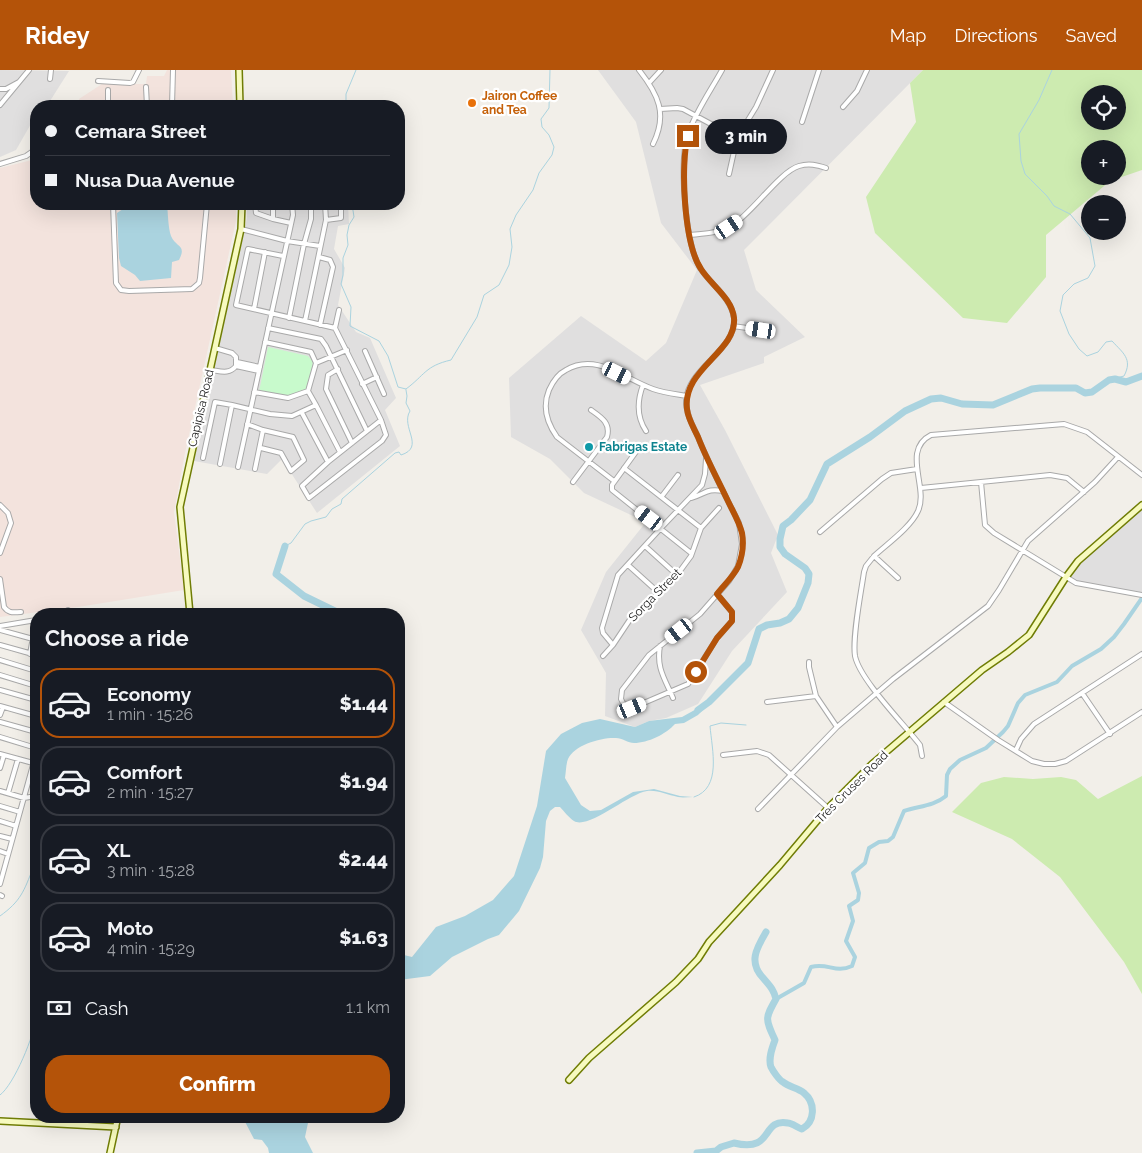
<!DOCTYPE html>
<html lang="en">
<head>
<meta charset="utf-8">
<style>
	:root { --surface:#171b24; --page:#20242c; --text:#f1f3f6; --muted:#9ea1a6; --line:#363941; --accent:#b45309 }
	body { margin:0; font-family:Raleway,sans-serif; background:var(--page); color:var(--text); height:100vh; display:flex; flex-direction:column; font-size:19px; white-space:nowrap }
	* { box-sizing:border-box; margin:0 }
	p { font-size:16px; color:var(--muted) }
	.icon { flex:none; width:28px; height:28px; fill:none; stroke:currentColor; stroke-width:2; stroke-linecap:round; stroke-linejoin:round }
	.map { position:relative; flex:1; overflow:hidden }
	.drawer { position:absolute; left:30px; top:538px; width:375px; height:515px; display:flex; flex-direction:column; background:var(--surface); border-radius:20px; box-shadow:0 5px 20px #0002 }
	.drawer>* { flex:none }
	.guide { position:absolute; left:30px; top:30px; width:375px; height:110px; border-radius:20px; box-shadow:0 5px 20px #0002; display:grid; align-content:center; height:110px; padding:0 15px; background:var(--surface) }
	.buttons { position:absolute; left:1081px; top:15px; display:grid; gap:10px }
	.buttons a { display:grid; place-items:center; width:45px; height:45px; border-radius:50%; background:var(--surface); box-shadow:0 5px 20px #0002; font-size:25px }
	.end { position:absolute; width:22px; height:22px; margin:-11px; border:6px solid #b45309; background:#fff; box-shadow:0 0 0 2px #fff }
	.from { border-radius:50% }
	.bubble { position:absolute; height:35px; border-radius:18px; background:var(--surface); box-shadow:0 5px 20px #0002; font-size:16px; font-weight:800; line-height:35px; text-align:center }
	.car { position:absolute; width:15px; height:30px; margin:-15px -8px; border-radius:6px; box-shadow:0 0 4px 1px #0007; background:linear-gradient(#fff 24%,#345 0 40%,#fff 0 76%,#345 0 86%,#fff 0) }
	.guide b { display:flex; align-items:center; gap:18px; height:48px; font-size:19px }
	.guide b+b { border-top:1px solid var(--line) }
	.guide i { width:12px; height:12px; background:var(--text) }
	ul { padding:0; list-style:none }
	li { display:flex; align-items:center; gap:15px; height:70px; margin:0 10px 8px; padding:0 5px; border:2px solid var(--line); border-radius:20px }
	li div { flex:1 }
	li b { display:block; font-size:19px }
	li em { font-style:normal; font-weight:800 }
	li.current { border-color:var(--accent) }
	li>.icon { width:45px; height:45px; stroke-width:1.5 }
	h2 { padding:0 15px; font-size:22px; line-height:60px }
	.pay { display:flex; align-items:center; gap:12px; height:55px; padding:0 15px; font-size:19px }
	.pay p { margin-inline-start:auto }
	.cta { display:flex; gap:10px; margin-top:auto; padding:10px 15px }
	.cta a { flex:1; height:58px; border-radius:20px; background:var(--accent); color:#fff; font-size:20px; font-weight:800; line-height:58px; text-align:center }
	header { display:flex; align-items:center; gap:30px; box-sizing:border-box; height:70px; padding:0 25px; background:var(--accent); color:#fff }
	header strong { font-size:24px }
	nav { display:flex; gap:28px; margin-inline-start:auto; font-size:18px }
	.map>svg:first-child { display:block }
	.residential { fill:#e0dfdf }
	.military { fill:#f3e3dd }
	.grass { fill:#cdebb0; fill-rule:evenodd }
	.park { fill:#c8facc }
	.water { fill:#aad3df }
	.lines { fill:none; stroke-linecap:round; stroke-linejoin:round }
	.stream { stroke:#aad3df; stroke-width:1 }
	.canal { stroke:#aad3df; stroke-width:4 }
	.river { stroke:#aad3df; stroke-width:7 }
	.street-casing { stroke:#a9a9a9; stroke-width:6 }
	.secondary-casing { stroke:#707d05; stroke-width:8 }
	.street { stroke:#fff; stroke-width:4 }
	.secondary { stroke:#f7fabf; stroke-width:5 }
	.route { stroke:#b45309; stroke-width:6 }
	.food-dot { fill:#e8710a; stroke:#fff; stroke-width:2 }
	.culture-dot { fill:#0f9aa8; stroke:#fff; stroke-width:2 }
	.labels { text-anchor:middle; stroke-width:4.5; stroke-linejoin:round; paint-order:stroke }
	.food-label { font-size:12px; font-weight:bold; fill:#c56008; stroke:#fff; text-anchor:start }
	.street-label { font-size:12px; fill:#222; stroke:#fff }
	.culture-label { font-size:12px; font-weight:bold; fill:#0d838f; stroke:#fff; text-anchor:start }
</style>
</head>
<body>
<header>
<strong>Ridey</strong>
<nav><a>Map</a><a>Directions</a><a>Saved</a></nav>
</header>
<div class="map">
<svg width="1142" height="1083" viewBox="0 0 1142 1083">
	<rect width="100%" height="100%" fill="#f2efe9"/>
	<!-- residential -->
	<path class="residential" d="M0 0 69 1 50 31 45 36H36V45L16 80 0 87Z
		M598 0H923L744 180 756 220 805 267 764 287V293L700 315 725 360 778 465 771 483 787 522 732 581 698 634 666 648 649 651 635 657 605 646 606 603 581 560 606 502 646 452 584 423 550 389 511 367 509 308 581 246 646 291 666 273 697 200 661 153 636 52Z
		M247 134H348L349 154 338 156 334 179 345 198 338 235 356 262 370 268 396 328 385 340 400 376 317 443 282 389 267 404 194 391 247 148Z
		M1142 435V525L1076 513 1066 507 1078 491Z"/>
	<!-- military -->
	<path class="military" d="M167 0H231L233 36H80L79 29 102 14H146L147 6H164Z
		M36 89V134H236V151L185 383 174 442 184 520 78 537 0 547V98Z"/>
	<!-- grass -->
	<path class="grass" d="M923 0H1142V100L1110 111 1046 165V207L1007 253 963 248 875 163 866 127 916 52 910 13ZM1090 24H1118V51H1090ZM1090 79H1118V106H1090Z
		M1142 706V924L1124 892 1060 807 1012 769 952 742 981 713 1004 707 1033 709 1061 707 1076 710 1098 729Z"/>
	<!-- park -->
	<path class="park" d="M268 277 308 286 313 292 307 320 289 327 259 322Z"/>
	<!-- water -->
	<path class="water" d="M136 134H167C168 143 168 157 171 166 176 178 187 174 179 190L172 192 171 208 140 211 135 205 121 196 119 188 117 143 129 135Z
		M748 593 698 645 684 653 675 654C666 664 648 673 634 673 628 673 622 668 616 668 602 667 574 675 568 689 566 694 566 702 565 708L581 735 590 741 601 740 633 722 654 719 680 726 693 727C688 727 683 728 678 727 667 725 659 720 647 721 628 724 588 760 574 751 569 748 564 741 560 737H555L550 741 546 751 543 787 540 798 519 841 499 865 488 869 452 887 430 906 399 910V872L400 884 412 887 436 857 465 846 493 830 514 806 537 736 546 681 561 664 582 653 600 649 635 657 649 651 682 647 709 632Z
		M242 1046 304 1048 308 1053 305 1067 313 1083H269L268 1078 262 1070 254 1069Z"/>
	<g class="lines">
		<!-- stream -->
		<path class="stream" d="M1052 0 1039 30 1019 64 1021 91 1025 104 1047 126 1054 136 1070 144 1090 168 1095 196 1088 208 1074 214 1063 225 1060 241 1069 264 1079 279 1087 286 1098 282 1106 272 1112 271C1123 283 1133 289 1124 306L1109 310
			M346 36V24L356 0
			M352 134 354 147 349 155 347 165 348 175 343 188V205L341 214 351 237 350 256 379 271 388 286 398 317 406 319
			M406 319C425 305 425 296 451 290L477 247 484 225 499 215 509 195 512 177 510 159 516 145 533 120 539 103 552 85 554 77 549 65 542 57 541 49 549 38 550 0
			M285 476 291 473 305 454 311 451 326 447 332 439 341 434 342 429 395 383 399 382 401 385C426 377 400 357 410 341L406 333 407 326 406 320
			M694 727C722 718 712 680 710 656L721 653 746 655
			M0 846C21 831 24 821 33 798
			M0 1025C14 1015 35 964 36 947"/>
		<!-- canal -->
		<path class="canal" d="M776 929 804 913 811 897C828 892 835 904 852 896L855 887 846 871 853 851 849 836 858 830 859 823 853 803 865 793 869 778 879 772 888 771 893 767 904 741C919 736 934 736 946 726L947 705 950 699 960 690 986 678 1003 662 1008 656 1018 633 1025 625 1057 612 1072 596 1101 579 1114 567 1124 554 1142 528"/>
		<!-- river -->
		<path class="river" d="M285 476 276 504 304 526 341 544
			M698 640 709 632 748 593 759 559 767 555 780 553 789 549 798 538 808 513 809 504 805 498 785 484 780 477V469L783 456 791 450 810 430 827 394 870 367 905 341 931 329 941 328 962 334 993 335 1032 319 1040 318H1076L1085 323 1092 322 1109 310 1115 309 1126 312 1142 306
			M697 1083 716 1081 721 1077 734 1073C775 1083 760 1048 788 1053 792 1053 798 1058 802 1059 815 1052 816 1033 804 1023 798 1018 789 1017 783 1012 779 1010 773 1001 771 997 768 989 772 978 775 970 765 949 765 948 776 929 774 920 770 916 764 909 748 893 756 879 766 862"/>
		<!-- street casing -->
		<g class="street-casing">
			<path id="street" d="M639 0C658 24 668 44 653 74
				M50 9 51 0
				M98 11 130 13 133 12 139 0
				M649 13 661 0
				M146 17 147 36
				M0 19H6L19 12
				M108 20V36
				M0 35 29 0
				M172 36 173 0
				M843 37 857 21 867 0
				M660 39 677 38 683 39 737 68
				M802 52 819 0
				M0 94 26 86 36 79
				M729 104 737 68 756 37 773 0
				M113 134 116 213 121 220 129 221 192 219 199 213 200 208 207 134
				M255 134 256 143 273 149 291 153
				M273 134V149
				M326 150 341 148V134
				M241 159 287 171 320 176
				M689 165C703 164 717 163 730 157 752 144 779 102 799 96 809 93 817 95 826 98
				M283 186 248 179 236 235 335 258
				M319 187 330 190 333 197 320 255
				M254 239 265 182
				M339 240 335 258 381 350 386 365 382 371 309 428 302 416 328 392 381 350
				M289 248 304 174 311 149V134
				M305 251 326 150 325 134
				M733 256 761 260
				M268 258 321 269 326 276 367 361
				M265 272 311 282 316 293 308 321
				M365 281 384 324
				M237 292 260 297
				M316 293 347 280
				M236 296 259 301
				M338 299 328 305 326 319 352 373
				M210 300C220 301 229 305 236 296V287L232 283 215 278
				M362 314 377 307
				M643 315C637 331 636 346 646 361
				M316 335 340 382
				M302 343 328 392
				M247 354 263 360 293 367 304 390 291 401 281 383 261 378
				M638 379 612 415V420L691 483
				M203 388 215 332 232 335 270 344 292 346 316 335 308 321 288 328 254 322
				M220 394 232 335
				M238 397 293 145 292 134
				M624 398 701 458
				M255 399 263 360
				M614 411 557 367C547 353 542 337 549 320 553 311 558 304 566 300 596 282 625 309 653 319 664 323 675 324 687 326
				M573 412 607 367C611 353 601 347 591 340
				M981 412 985 455 994 463 1076 513 1142 525
				M921 418 1050 405 1067 408 1084 422
				M662 426 678 405
				M691 428C706 424 706 418 723 421
				M0 435 8 443 11 453 0 483
				M820 462 882 409 891 403 917 399
				M645 476 677 505
				M874 486 866 496 864 502C861 523 852 567 855 586 860 610 904 654 920 675L922 686
				M628 495 659 523
				M898 508 874 486C887 474 911 457 918 441 929 418 901 380 931 365L1064 354 1087 362 1142 405
				M0 509 4 537C9 544 14 542 21 542
				M717 524 732 542V551L717 568 688 614 632 638 625 637 621 629 622 620 649 585 700 544 729 511 738 496 742 474 739 453C725 425 710 397 698 367 693 356 686 344 686 331 687 298 737 280 734 248 731 227 710 214 700 198 685 173 679 91 688 64 696 41 711 20 722 0
				M67 544 68 540
				M0 556 36 550 30 584
				M0 560 33 569
				M0 575 36 585
				M613 575 603 563 602 558 618 505 661 458 702 415 705 404 706 389
				M660 576C656 598 665 609 673 628
				M603 586 613 575 629 551 677 505 691 486 701 458 719 438
				M0 590 36 601
				M809 592V597L816 626 837 657
				M0 605 36 616
				M0 620 36 630
				M1082 623 1110 664
				M767 632 816 626
				M944 632 998 670 1032 691 1044 694H1055L1066 691 1142 642
				M0 636 36 646
				M0 645 3 637
				M0 652 36 662
				M0 667 36 678
				M1016 680 1021 669 1034 654 1142 584
				M0 684 33 693
				M723 685 757 681 769 685 828 738
				M0 698 4 685
				M0 721 24 728 36 726
				M8 723 18 689
				M0 736 20 742
				M758 739 837 657 893 609 988 536 999 520 1028 471 1095 412 1118 387
				M0 751 16 756
				M0 766 12 769
				M0 781 8 784
				M0 814 36 684
				M0 825 2 826"/>
		</g>
		<!-- secondary casing -->
		<g class="secondary-casing">
			<path id="secondary" d="M239 0 240 36
				M190 544 180 437 241 159 242 134
				M569 1010 589 988 676 912 698 889 709 872 780 795 828 738 872 694 982 600 1008 582 1029 565 1066 507 1078 491 1142 435
				M0 1051 116 1057
				M110 1083 118 1046"/>
		</g>
		<!-- street -->
		<use href="#street" class="street"/>
		<!-- secondary -->
		<use href="#secondary" class="secondary"/>
	</g>
	<g class="lines">
		<!-- route -->
		<path class="route" d="M688 66C680 94 684 174 701 199 711 215 732 228 734 248 737 282 682 299 687 339 688 349 694 358 698 367 706 388 717 408 727 429 732 440 739 451 742 463 744 474 742 487 738 497 733 507 724 515 717 524L732 542V551L717 568 696 602"/>
	</g>
	<!-- markers -->
	<circle class="food-dot" cx="472" cy="33" r="5"/>
	<circle class="culture-dot" cx="589" cy="377" r="5"/>
	<g class="labels">
		<!-- food labels -->
		<g class="food-label">
			<text x="482" y="30">Jairon Coffee<tspan x="482" dy="14">and Tea</tspan></text>
		</g>
		<!-- street labels -->
		<g class="street-label">
			<text transform="translate(201 338) rotate(-77)" y="4">Capipisa Road</text>
			<text transform="translate(655 525) rotate(-45)" y="4">Sorga Street</text>
			<text transform="translate(852 717) rotate(-45)" y="4">Tres Cruses Road</text>
		</g>
		<!-- culture labels -->
		<g class="culture-label">
			<text x="599" y="381">Fabrigas Estate</text>
		</g>
	</g>
</svg>
<div class="buttons">
<a><svg class="icon" aria-label="locate" viewBox="0 0 24 24"><circle cx="12" cy="12" r="6"/><path d="M12 2v4M12 18v4M2 12h4M18 12h4"/></svg></a>
<a>+</a>
<a>−</a>
</div>
<i class="end from" style="left:696px;top:602px"></i>
<i class="end" style="left:688px;top:66px"></i>
<div class="bubble" style="left:705px;top:49px;width:82px">3 min</div>
<i class="car" style="left:729px;top:157px;rotate:56deg"></i>
<i class="car" style="left:761px;top:260px;rotate:279deg"></i>
<i class="car" style="left:617px;top:303px;rotate:116deg"></i>
<i class="car" style="left:649px;top:448px;rotate:307deg"></i>
<i class="car" style="left:679px;top:561px;rotate:232deg"></i>
<i class="car" style="left:632px;top:638px;rotate:68deg"></i>
<div class="guide">
<b><i class="from"></i>Cemara Street</b>
<b><i></i>Nusa Dua Avenue</b>
</div>
<section class="drawer">
<h2>Choose a ride</h2>
<ul>
<li class="current"><svg class="icon" aria-label="car" viewBox="0 0 24 24"><path d="M5 17H2v-5l4-1 3-4h7l3 4 3 1v5h-3M9 17h6M6 11h13"/><circle cx="7" cy="17" r="2"/><circle cx="17" cy="17" r="2"/></svg><div><b>Economy</b><p>1 min · 15:26</p></div><em>$1.44</em></li>
<li><svg class="icon" aria-label="car" viewBox="0 0 24 24"><path d="M5 17H2v-5l4-1 3-4h7l3 4 3 1v5h-3M9 17h6M6 11h13"/><circle cx="7" cy="17" r="2"/><circle cx="17" cy="17" r="2"/></svg><div><b>Comfort</b><p>2 min · 15:27</p></div><em>$1.94</em></li>
<li><svg class="icon" aria-label="car" viewBox="0 0 24 24"><path d="M5 17H2v-5l4-1 3-4h7l3 4 3 1v5h-3M9 17h6M6 11h13"/><circle cx="7" cy="17" r="2"/><circle cx="17" cy="17" r="2"/></svg><div><b>XL</b><p>3 min · 15:28</p></div><em>$2.44</em></li>
<li><svg class="icon" aria-label="car" viewBox="0 0 24 24"><path d="M5 17H2v-5l4-1 3-4h7l3 4 3 1v5h-3M9 17h6M6 11h13"/><circle cx="7" cy="17" r="2"/><circle cx="17" cy="17" r="2"/></svg><div><b>Moto</b><p>4 min · 15:29</p></div><em>$1.63</em></li>
</ul>
<div class="pay"><svg class="icon" aria-label="cash" viewBox="0 0 24 24"><path d="M3 7h18v10H3z"/><circle cx="12" cy="12" r="2"/></svg>Cash<p>1.1 km</p></div>
<div class="cta"><a>Confirm</a></div>
</section>
</div>
</body>
</html>
